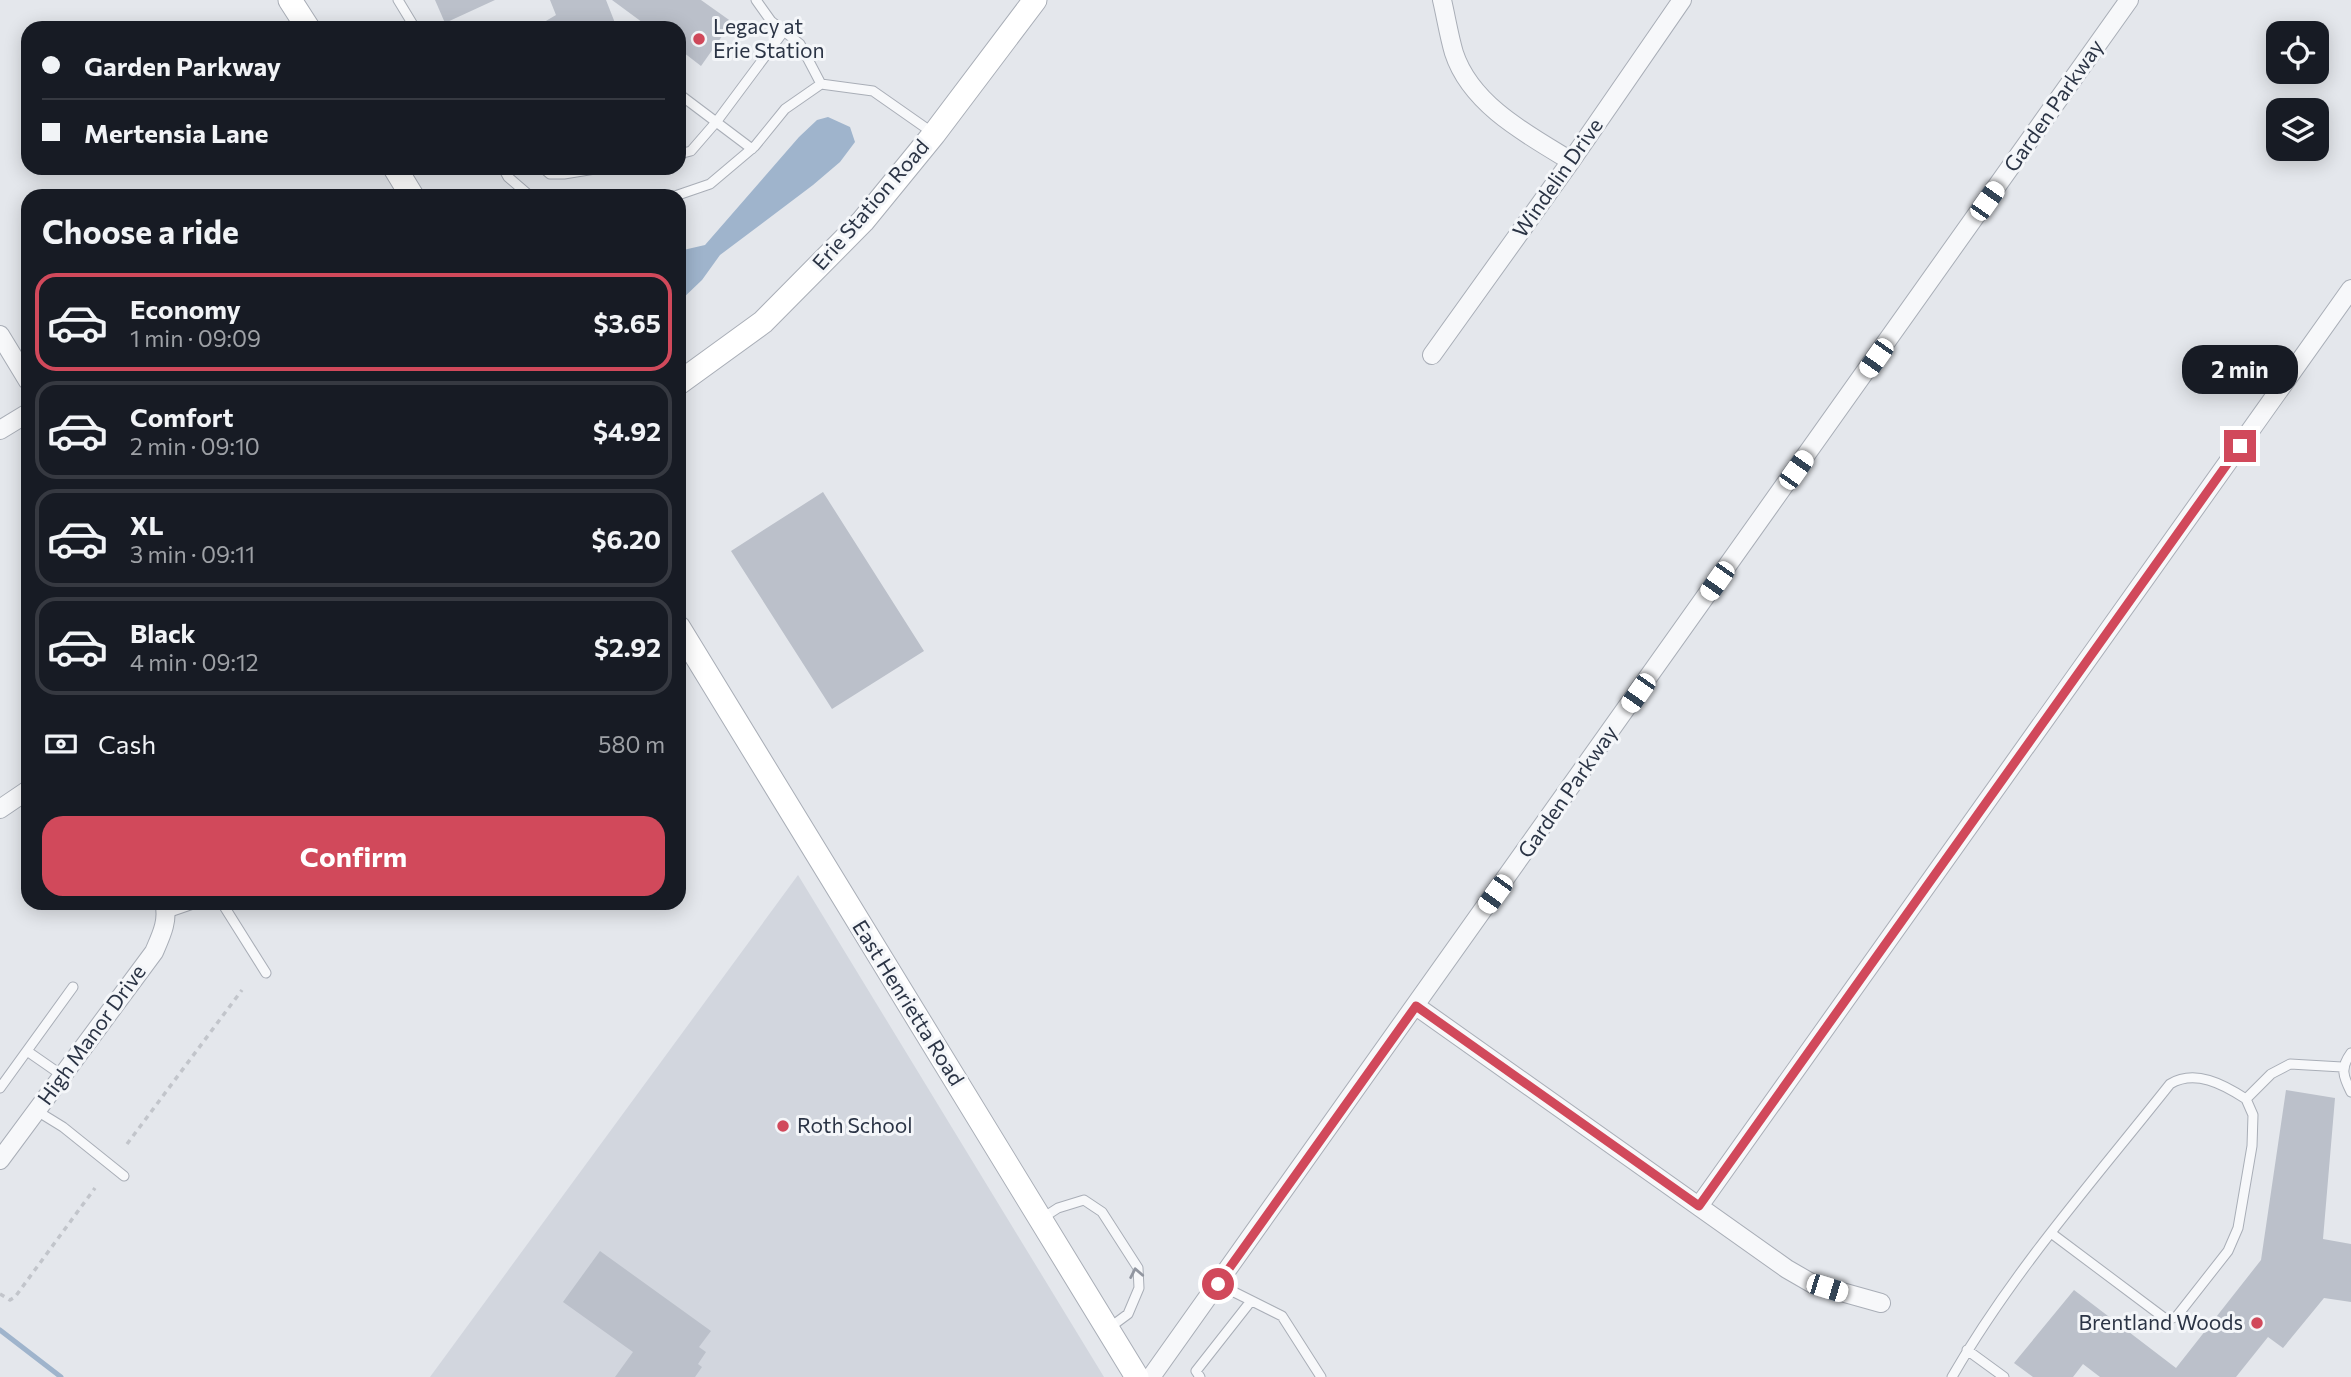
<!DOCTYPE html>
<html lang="en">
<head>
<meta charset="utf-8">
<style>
	:root { --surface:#171b24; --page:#242831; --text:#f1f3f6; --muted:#9ea1a6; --line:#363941; --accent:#d1495b }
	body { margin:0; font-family:Commissioner,sans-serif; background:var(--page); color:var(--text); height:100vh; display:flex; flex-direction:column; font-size:26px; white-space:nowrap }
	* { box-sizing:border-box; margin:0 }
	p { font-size:23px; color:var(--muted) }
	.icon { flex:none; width:38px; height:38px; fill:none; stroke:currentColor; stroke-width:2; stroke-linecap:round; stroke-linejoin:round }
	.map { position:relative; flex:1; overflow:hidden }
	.panel { position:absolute; left:21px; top:189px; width:665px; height:721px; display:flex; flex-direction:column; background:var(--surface); border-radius:21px; box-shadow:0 4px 18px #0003 }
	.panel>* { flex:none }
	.hud { position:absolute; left:21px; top:21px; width:665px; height:154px; border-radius:21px; box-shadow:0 4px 18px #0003; display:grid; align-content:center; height:154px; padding:0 21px; background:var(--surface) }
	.buttons { position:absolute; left:2266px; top:21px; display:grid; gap:14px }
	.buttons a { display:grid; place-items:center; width:63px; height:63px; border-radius:14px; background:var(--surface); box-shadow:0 4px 18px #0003; font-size:35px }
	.end { position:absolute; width:32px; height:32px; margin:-16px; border:9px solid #d1495b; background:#fff; box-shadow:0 0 0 4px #fff }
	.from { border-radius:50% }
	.bubble { position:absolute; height:49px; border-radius:21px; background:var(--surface); box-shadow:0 4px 18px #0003; font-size:23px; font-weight:700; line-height:49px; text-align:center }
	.car { position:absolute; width:21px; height:42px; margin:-21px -10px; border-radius:9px; box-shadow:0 0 5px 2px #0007; background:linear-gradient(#fff 24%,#345 0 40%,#fff 0 76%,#345 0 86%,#fff 0) }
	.hud b { display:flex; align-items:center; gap:24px; height:66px; font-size:26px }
	.hud b+b { border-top:2px solid var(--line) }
	.hud i { width:18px; height:18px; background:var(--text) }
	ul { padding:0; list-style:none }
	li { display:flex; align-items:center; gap:21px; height:98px; margin:0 14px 10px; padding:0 7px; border:4px solid var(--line); border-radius:21px }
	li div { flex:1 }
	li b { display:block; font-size:26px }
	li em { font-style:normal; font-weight:700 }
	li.on { border-color:var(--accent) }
	li>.icon { width:63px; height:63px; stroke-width:1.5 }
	h2 { padding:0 21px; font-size:32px; line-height:84px }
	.pay { display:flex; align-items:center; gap:18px; height:77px; padding:0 21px; font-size:26px }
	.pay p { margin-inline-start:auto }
	.primary-button { display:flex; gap:14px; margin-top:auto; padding:14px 21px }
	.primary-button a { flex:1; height:80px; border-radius:21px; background:var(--accent); color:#fff; font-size:28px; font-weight:700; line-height:80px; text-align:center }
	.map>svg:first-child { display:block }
	.built { fill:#d2d6de }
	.water { fill:#9fb4cc }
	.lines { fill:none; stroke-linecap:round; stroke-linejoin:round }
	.stream { stroke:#9fb4cc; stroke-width:5 }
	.building { fill:#bbc0ca }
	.lane-casing { stroke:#a9aeb7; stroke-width:11 }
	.street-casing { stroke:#a9aeb7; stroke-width:20 }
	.secondary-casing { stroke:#a9aeb7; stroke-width:25 }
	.path { stroke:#c2c5cb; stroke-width:3.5; stroke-dasharray:5 5; stroke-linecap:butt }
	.lane { stroke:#f7f8fa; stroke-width:9 }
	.street { stroke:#f7f8fa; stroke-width:18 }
	.secondary { stroke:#fff; stroke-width:23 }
	.oneway { stroke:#9196a0 }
	.route { stroke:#d1495b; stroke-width:9 }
	.poi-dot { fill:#d1495b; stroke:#f4f6f9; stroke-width:2.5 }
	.labels { text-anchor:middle; stroke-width:6; stroke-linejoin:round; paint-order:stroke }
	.poi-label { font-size:21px; fill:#2b3445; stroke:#f4f6f9; text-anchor:start }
	.street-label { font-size:21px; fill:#2b3445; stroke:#f4f6f9 }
</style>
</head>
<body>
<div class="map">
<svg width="2351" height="1377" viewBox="0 0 2351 1377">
	<rect width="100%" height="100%" fill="#e4e7ec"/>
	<!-- built -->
	<path class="built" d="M798 875 1104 1377H430Z"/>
	<!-- water -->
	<path class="water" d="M828 117 850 127 855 142 840 162 813 185 720 255 702 280 679 302V251L705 245 799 137 817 120Z"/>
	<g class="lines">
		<!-- stream -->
		<path class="stream" d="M0 1330 61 1377"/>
	</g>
	<!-- building -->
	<path class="building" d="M435 0H495L445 23Z
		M550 0H606L617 28H534L556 15Z
		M612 0H701L732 22 701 66 679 49V28H650Z
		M823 492 924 651 832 709 731 551Z
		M2286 1090 2335 1098 2323 1239 2351 1244V1302L2324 1298 2283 1348 2268 1337 2236 1377H2100L2083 1364 2073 1377H2033L2014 1363 2074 1290 2176 1368 2261 1260Z
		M600 1251 711 1331 699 1347 706 1352 698 1364 702 1367 695 1377H615L633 1352 563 1302Z"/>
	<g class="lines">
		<!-- lane casing -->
		<g class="lane-casing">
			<path id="lane" d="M398 0 415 28
				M756 0 771 21 800 44 821 84
				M679 94 752 149
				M679 154 691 151 717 121 784 31
				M503 168 508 177 530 196
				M543 168 550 174H564L601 168
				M675 196 710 184 755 146 785 109 821 84 873 91 933 133
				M222 903 266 973
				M167 913 196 903
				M27 1051 63 1076
				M2351 1053C2340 1068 2343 1076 2351 1092
				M0 1088 73 987
				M37 1111 63 1127 124 1176
				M1041 1219 1058 1208 1084 1200 1102 1212 1138 1268 1139 1288 1128 1314 1109 1328
				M2051 1233 2163 1317 2170 1319 2177 1316 2228 1251 2238 1228 2252 1146 2253 1115 2246 1099
				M1218 1284 1282 1316 1321 1377
				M1967 1350 2004 1377
				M1200 1377 1196 1371 1251 1301
				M1952 1377C2013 1271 2094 1180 2170 1084 2195 1069 2223 1084 2246 1099L2271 1074 2290 1064 2342 1067"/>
		</g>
		<!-- street casing -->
		<g class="street-casing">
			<path id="street" d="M1442 0C1446 17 1449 36 1454 53 1471 105 1528 135 1571 161
				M0 335 28 381
				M1432 355 1571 161 1682 0
				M0 430 28 413
				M0 809 28 790
				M1416 1006 1787 1269 1813 1284 1881 1303
				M0 1160 154 952C161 936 169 920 164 903
				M1699 1206 2351 289
				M1151 1377 2129 0"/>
		</g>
		<!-- secondary casing -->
		<g class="secondary-casing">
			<path id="secondary" d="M290 0 308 28
				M395 168 412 196
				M679 383 763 322 863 221 934 134 1035 0
				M679 628 1137 1377"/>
		</g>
		<!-- path -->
		<path class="path" d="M127 1144 242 990
			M0 1294 10 1300 15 1297 95 1188"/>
		<!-- lane -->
		<use href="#lane" class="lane"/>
		<!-- street -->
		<use href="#street" class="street"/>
		<!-- secondary -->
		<use href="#secondary" class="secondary"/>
	</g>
	<!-- one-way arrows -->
	<defs><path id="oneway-chevron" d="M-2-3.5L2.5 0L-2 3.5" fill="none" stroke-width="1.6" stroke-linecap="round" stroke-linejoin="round" transform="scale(1.75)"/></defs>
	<use class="oneway" href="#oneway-chevron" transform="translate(1136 1273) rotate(-101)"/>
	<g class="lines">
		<!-- route -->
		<path class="route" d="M1218 1284 1416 1006 1699 1206 2240 446"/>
	</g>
	<!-- markers -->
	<g class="poi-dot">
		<circle cx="699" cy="39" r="7"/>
		<circle cx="783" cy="1126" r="7"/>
		<circle cx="2257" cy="1323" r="7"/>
	</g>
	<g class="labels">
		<!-- poi labels -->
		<g class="poi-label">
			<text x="713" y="34">Legacy at<tspan x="713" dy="24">Erie Station</tspan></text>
			<text x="797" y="1133">Roth School</text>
			<text x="2243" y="1330" text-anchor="end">Brentland Woods</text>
		</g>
		<!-- street labels -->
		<g class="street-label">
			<text transform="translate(2054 106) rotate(-55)" y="7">Garden Parkway</text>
			<text transform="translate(1558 178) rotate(-55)" y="7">Windelin Drive</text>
			<text transform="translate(871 205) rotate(-49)" y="7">Erie Station Road</text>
			<text transform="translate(1568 792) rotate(-55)" y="7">Garden Parkway</text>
			<text transform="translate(908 1003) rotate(58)" y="7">East Henrietta Road</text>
			<text transform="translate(92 1035) rotate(-54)" y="7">High Manor Drive</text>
		</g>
	</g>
</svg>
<div class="buttons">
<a><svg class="icon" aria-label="locate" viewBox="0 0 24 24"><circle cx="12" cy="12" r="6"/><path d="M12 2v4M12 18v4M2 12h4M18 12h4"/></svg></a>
<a><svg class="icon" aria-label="layers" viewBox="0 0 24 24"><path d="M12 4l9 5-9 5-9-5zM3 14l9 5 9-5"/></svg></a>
</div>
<i class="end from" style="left:1218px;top:1284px"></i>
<i class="end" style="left:2240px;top:446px"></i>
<div class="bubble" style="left:2182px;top:345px;width:116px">2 min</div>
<i class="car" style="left:1987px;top:201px;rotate:35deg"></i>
<i class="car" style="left:1876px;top:358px;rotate:215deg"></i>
<i class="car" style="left:1796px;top:470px;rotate:35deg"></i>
<i class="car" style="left:1717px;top:581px;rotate:215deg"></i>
<i class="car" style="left:1638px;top:693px;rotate:215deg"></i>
<i class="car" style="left:1495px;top:894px;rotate:216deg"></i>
<i class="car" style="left:1827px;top:1288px;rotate:107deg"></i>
<div class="hud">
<b><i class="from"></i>Garden Parkway</b>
<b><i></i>Mertensia Lane</b>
</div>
<section class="panel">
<h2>Choose a ride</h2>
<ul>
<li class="on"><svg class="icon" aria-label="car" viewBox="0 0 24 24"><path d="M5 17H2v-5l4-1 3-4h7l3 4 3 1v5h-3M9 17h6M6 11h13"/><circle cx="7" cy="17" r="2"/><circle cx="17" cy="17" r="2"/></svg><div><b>Economy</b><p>1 min · 09:09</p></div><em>$3.65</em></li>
<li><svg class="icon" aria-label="car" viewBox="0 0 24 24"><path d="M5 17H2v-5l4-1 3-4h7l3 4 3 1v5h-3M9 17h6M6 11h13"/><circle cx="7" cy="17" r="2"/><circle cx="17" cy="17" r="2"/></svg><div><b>Comfort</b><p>2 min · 09:10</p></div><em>$4.92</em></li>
<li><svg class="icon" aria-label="car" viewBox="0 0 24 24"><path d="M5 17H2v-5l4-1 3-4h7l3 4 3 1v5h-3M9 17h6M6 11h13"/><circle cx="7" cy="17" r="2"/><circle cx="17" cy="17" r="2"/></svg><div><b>XL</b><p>3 min · 09:11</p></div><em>$6.20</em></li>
<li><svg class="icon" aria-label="car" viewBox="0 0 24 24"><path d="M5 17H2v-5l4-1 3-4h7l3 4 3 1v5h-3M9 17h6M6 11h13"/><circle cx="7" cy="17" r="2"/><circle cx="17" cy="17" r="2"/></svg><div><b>Black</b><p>4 min · 09:12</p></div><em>$2.92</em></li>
</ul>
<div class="pay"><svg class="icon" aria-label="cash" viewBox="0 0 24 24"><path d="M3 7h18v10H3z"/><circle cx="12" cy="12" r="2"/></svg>Cash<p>580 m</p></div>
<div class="primary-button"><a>Confirm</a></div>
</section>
</div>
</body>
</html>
